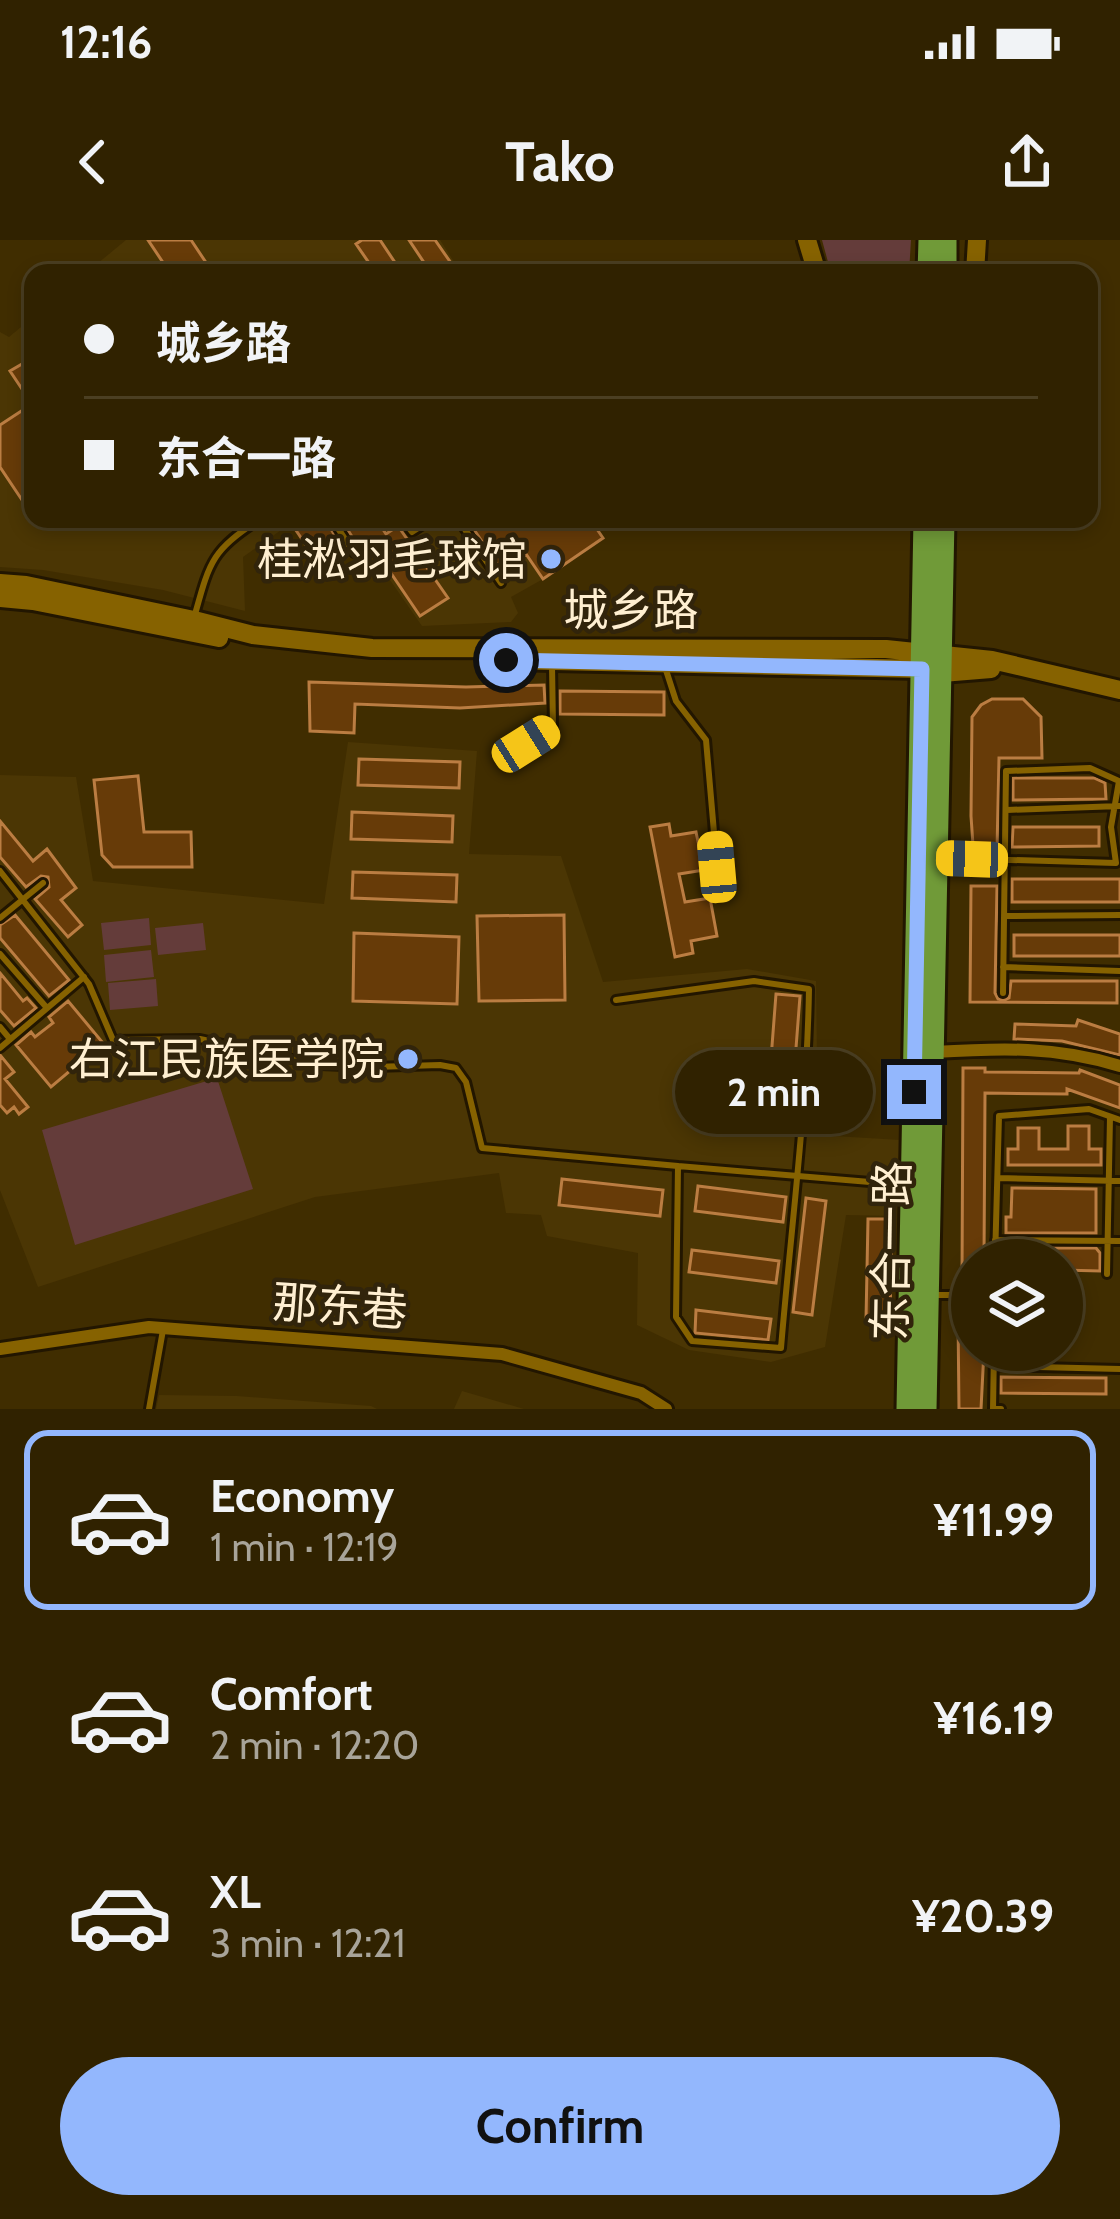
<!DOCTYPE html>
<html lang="en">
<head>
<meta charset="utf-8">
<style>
	:root { --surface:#302200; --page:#382a0a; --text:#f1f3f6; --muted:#a8a499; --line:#4b3f22; --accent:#93b7fd }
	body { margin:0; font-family:Cabin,"Noto Sans SC",sans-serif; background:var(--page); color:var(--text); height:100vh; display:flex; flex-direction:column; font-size:45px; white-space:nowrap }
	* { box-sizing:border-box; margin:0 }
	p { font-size:39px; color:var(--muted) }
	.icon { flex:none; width:66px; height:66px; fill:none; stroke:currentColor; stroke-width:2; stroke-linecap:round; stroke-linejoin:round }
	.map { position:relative; height:1169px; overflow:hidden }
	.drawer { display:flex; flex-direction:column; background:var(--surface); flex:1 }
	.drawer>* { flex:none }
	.banner { position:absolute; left:24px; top:24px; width:1074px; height:264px; border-radius:24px; box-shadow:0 6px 18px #0003,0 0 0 3px var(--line); display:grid; align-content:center; height:264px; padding:0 60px; background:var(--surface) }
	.controls { position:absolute; left:951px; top:999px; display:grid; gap:24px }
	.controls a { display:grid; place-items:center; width:132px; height:132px; border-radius:50%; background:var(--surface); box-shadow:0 6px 18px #0003,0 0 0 3px var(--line); font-size:60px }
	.end { position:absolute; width:54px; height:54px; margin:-27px; border:15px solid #93b7fd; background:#111; box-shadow:0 0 0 6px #111 }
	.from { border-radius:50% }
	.bubble { position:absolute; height:84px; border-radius:42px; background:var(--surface); box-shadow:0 6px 18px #0003,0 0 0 3px var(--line); font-size:39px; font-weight:700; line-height:84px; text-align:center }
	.car { position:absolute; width:36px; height:72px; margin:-36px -18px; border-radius:15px; box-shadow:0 0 9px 3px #0007; background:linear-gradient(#f5c518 24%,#345 0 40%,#f5c518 0 76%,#345 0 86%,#f5c518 0) }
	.banner b { display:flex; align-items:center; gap:42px; height:114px; font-size:45px }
	.banner b+b { border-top:3px solid var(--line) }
	.banner i { width:30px; height:30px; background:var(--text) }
	ul { padding:21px 0 0; list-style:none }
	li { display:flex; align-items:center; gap:36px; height:180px; margin:0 24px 18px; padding:0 36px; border:6px solid transparent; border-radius:24px }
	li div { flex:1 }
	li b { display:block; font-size:45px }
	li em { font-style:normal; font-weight:700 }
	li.on { border-color:var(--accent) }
	li>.icon { width:108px; height:108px; stroke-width:1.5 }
	.action { display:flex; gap:24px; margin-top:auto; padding:24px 60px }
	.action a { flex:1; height:138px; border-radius:72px; background:var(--accent); color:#111; font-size:48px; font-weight:700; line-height:138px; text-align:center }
	.status { display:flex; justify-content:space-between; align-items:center; height:84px; padding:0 60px; background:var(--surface); direction:ltr }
	.status svg { height:33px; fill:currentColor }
	header { display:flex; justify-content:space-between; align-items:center; height:156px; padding:0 60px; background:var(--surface); font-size:54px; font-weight:700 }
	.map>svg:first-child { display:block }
	.built { fill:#4b3604 }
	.green { fill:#643c3a }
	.building { fill:#673b08; stroke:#bb7d42; stroke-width:3 }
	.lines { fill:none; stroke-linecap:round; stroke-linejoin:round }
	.service-casing { stroke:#221600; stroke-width:12 }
	.minor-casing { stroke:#221600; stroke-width:18 }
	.secondary-casing { stroke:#221600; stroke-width:24 }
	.primary-casing { stroke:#221600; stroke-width:27 }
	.service { stroke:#866200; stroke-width:6 }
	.minor { stroke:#866200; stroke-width:12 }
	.secondary { stroke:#866200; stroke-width:18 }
	.primary { stroke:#709a38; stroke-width:21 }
	.route { stroke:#93b7fd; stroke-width:15 }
	.poi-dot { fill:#93b7fd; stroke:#31240b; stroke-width:4.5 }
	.labels { text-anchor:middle; stroke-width:9; stroke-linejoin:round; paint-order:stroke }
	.poi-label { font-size:45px; fill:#ffefd1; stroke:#31240b; text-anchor:end }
	.street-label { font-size:45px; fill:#ffefd1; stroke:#31240b }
</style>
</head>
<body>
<div class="status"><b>12:16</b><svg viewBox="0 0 49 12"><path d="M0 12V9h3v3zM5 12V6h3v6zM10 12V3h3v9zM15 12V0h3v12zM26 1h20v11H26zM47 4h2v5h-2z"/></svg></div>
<header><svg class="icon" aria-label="back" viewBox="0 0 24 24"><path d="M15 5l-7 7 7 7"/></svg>Tako<svg class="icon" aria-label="share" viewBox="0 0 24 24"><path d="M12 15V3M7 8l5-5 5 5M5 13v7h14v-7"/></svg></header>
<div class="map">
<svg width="1120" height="1169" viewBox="0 0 1120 1169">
	<rect width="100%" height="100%" fill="#402d00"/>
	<!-- built -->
	<path class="built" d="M126 0H440L460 31 473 22 481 33H86Z
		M33 77V279H502L543 339 511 357 518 373 511 382 422 386 367 307 324 333 291 283 243 317 245 371 163 350 43 330 0 327V92L9 97Z
		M348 502 477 511 469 614 561 616 603 742 747 729 816 741 818 895 900 900 895 976 846 975 825 1107 771 1122 689 1110 637 1085 638 1013 547 996 541 975 506 973 499 933 315 957 38 1047 0 950V535L76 537 93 641 324 664Z
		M462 1151 524 1169H454Z
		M159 1155 237 1156 371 1166 377 1169H156Z"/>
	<!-- green -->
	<path class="green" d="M822 0H911L909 33H831Z
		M149 678 151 705 104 710 101 683Z
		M203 683 206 710 158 715 155 688Z
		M151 710 154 737 106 742 104 715Z
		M156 739 158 766 110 770 108 743Z
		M217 838 253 949 75 1005 42 890Z"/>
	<!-- building -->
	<path class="building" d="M148 0H191L213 33H170Z
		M362 0H380L402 33H376L356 4Z
		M409 0H435L458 33H431Z
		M22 124 33 140V261L26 266 0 227V185L32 164 10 131Z
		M298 279H325L344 311 321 327 291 283Z
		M341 279H376L386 294 398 286 448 358 420 376 367 298 356 303Z
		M467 279H590L603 298 543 339 526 314 501 330Z
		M309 442 466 447 544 445 545 463 460 468 355 464 354 493 310 491Z
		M560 451 664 452V475L560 474Z
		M992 459H1023L1041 477 1042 518H999L997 610H984V606L973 605 971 576 972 477 981 465Z
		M359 519 460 522 459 548 358 545Z
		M138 536 144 592H191L192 627H113L102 615 94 540Z
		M1013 538H1094L1105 543 1106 559 1013 560Z
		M352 572 453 576 452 602 351 599Z
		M0 581 33 621 47 609 76 648 61 660 82 685 68 697 35 659 49 647 48 637 41 636 26 647 0 617Z
		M669 584 671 596 696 592 704 630 679 634 685 662 710 658 717 696 691 701 693 713 675 717 650 587Z
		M1013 587H1099V606L1012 607Z
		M353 632 457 635 456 662 352 658Z
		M1012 639H1120V662H1012Z
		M971 646H997L995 753 998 759 1004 760 1009 758 1011 741H1117V763L970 762Z
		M15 675 69 740 49 756 0 698V685Z
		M564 675 565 760 479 761 477 676Z
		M354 693 459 697 457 764 353 761Z
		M1014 695H1120V716H1014Z
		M0 733 23 761 27 758 36 768 14 786 0 770Z
		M776 754 800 756 792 860 768 858Z
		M68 761 103 803 51 847 16 805 31 792 35 797 53 783 49 777Z
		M1078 780 1120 794V815L1062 801 1014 799 1015 784 1076 786Z
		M0 815 14 832 5 839 28 867 19 874 14 867 7 873 0 865Z
		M963 828H985V832L1079 833 1080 830 1120 845V868L1067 849V854L985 853 984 1020H972V1037H962Z
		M1068 886H1089V909H1101V925H1008V909H1018V888H1039V909H1068Z
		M562 939 663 950 660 976 559 965Z
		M698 946 786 957 783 982 695 971Z
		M1012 948 1096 949V993H1006V977H1011Z
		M806 958 826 961 812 1075 793 1072Z
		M868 979H892L890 1080H866Z
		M1008 1008H1096L1100 1013V1031L1062 1030V1020H1008Z
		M692 1010 779 1021 776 1043 689 1032Z
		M696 1070 771 1079 768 1100 695 1093Z
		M958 1076H972V1110H984L981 1169H959Z
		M1001 1137 1106 1138V1154L1001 1153Z"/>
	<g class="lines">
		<!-- service casing -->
		<g class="service-casing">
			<path id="service" d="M332 279 354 313
				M402 279 412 292 432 279
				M458 279 501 343
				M194 378C209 324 211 309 261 279
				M665 427 676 461 706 500 717 627
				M526 504 553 487 552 425
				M1007 570 1120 566
				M944 618 1116 623
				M0 631 89 744 113 800 200 799 320 825 373 827 440 825 456 828 466 842 482 908 678 926
				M1004 676 1120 675
				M0 678 43 643
				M0 714 47 768
				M1003 727 1120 731
				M1003 753 1006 531 1090 528 1119 541 1111 587 1116 623
				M616 760 754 741 809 749C807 869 791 988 781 1108L692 1101 676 1077 678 926 906 945
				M0 787 10 799
				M0 808 84 737
				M998 938 1120 941
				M995 1000 1120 1001
				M995 1020 999 876 1089 869 1120 880
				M1107 1034 1110 877
				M932 1055H972
				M994 1110 993 1169H1001
				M994 1126 1120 1129
				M149 1169 163 1090"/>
		</g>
		<!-- minor casing -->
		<g class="minor-casing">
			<path id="minor" d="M934 812C1001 808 1055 806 1120 826
				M0 1109 149 1087 502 1114 641 1153 666 1169"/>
		</g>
		<!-- secondary casing -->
		<g class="secondary-casing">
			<path id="secondary" d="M807 0 817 33
				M975 33 977 0
				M0 343 26 345 194 380 253 395 372 408 886 409 992 420 1120 450
				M0 358 33 361 219 398
				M504 420 922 429 942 433 991 429"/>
		</g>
		<!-- primary casing -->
		<g class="primary-casing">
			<path id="primary" d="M928 33 929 0
				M946 33V0
				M907 1169 924 279
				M926 1169 944 279"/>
		</g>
		<!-- service -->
		<use href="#service" class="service"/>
		<!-- minor -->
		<use href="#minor" class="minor"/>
		<!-- secondary -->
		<use href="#secondary" class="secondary"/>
		<!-- primary -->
		<use href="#primary" class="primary"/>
	</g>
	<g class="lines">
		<!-- route -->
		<path class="route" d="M506 420 922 429 914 852"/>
	</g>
	<!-- markers -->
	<g class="poi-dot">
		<circle cx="551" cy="319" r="12"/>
		<circle cx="408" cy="819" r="12"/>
	</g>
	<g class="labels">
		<!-- poi labels -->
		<g class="poi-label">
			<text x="527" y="335">桂淞羽毛球馆</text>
			<text x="384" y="835">右江民族医学院</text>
		</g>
		<!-- street labels -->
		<g class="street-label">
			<text x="631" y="386">城乡路</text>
			<text transform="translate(891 1011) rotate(-89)" y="16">东合一路</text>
			<text transform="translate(340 1066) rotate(4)" y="16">那东巷</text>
		</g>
	</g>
</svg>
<div class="controls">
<a><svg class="icon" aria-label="layers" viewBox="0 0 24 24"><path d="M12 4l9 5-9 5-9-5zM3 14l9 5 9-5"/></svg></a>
</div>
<i class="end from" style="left:506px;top:420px"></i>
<i class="end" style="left:914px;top:852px"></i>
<div class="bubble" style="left:675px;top:810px;width:198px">2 min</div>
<i class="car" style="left:526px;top:504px;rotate:58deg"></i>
<i class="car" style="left:972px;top:619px;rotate:272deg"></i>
<i class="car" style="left:717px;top:627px;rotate:355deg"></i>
<div class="banner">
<b><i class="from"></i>城乡路</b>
<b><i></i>东合一路</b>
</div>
</div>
<section class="drawer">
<ul>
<li class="on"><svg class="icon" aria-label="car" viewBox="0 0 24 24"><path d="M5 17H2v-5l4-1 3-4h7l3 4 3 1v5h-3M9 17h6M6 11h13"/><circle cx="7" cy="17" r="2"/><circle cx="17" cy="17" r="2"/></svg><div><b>Economy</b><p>1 min · 12:19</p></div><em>¥11.99</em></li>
<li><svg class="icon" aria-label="car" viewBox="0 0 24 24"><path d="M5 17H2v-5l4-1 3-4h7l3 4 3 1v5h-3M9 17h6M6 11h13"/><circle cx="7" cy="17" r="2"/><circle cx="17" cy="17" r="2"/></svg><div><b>Comfort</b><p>2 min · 12:20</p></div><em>¥16.19</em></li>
<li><svg class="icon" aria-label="car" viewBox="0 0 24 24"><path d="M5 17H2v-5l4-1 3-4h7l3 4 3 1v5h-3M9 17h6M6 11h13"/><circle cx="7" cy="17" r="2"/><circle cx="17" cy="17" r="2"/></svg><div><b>XL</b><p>3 min · 12:21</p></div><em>¥20.39</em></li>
</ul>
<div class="action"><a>Confirm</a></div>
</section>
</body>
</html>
